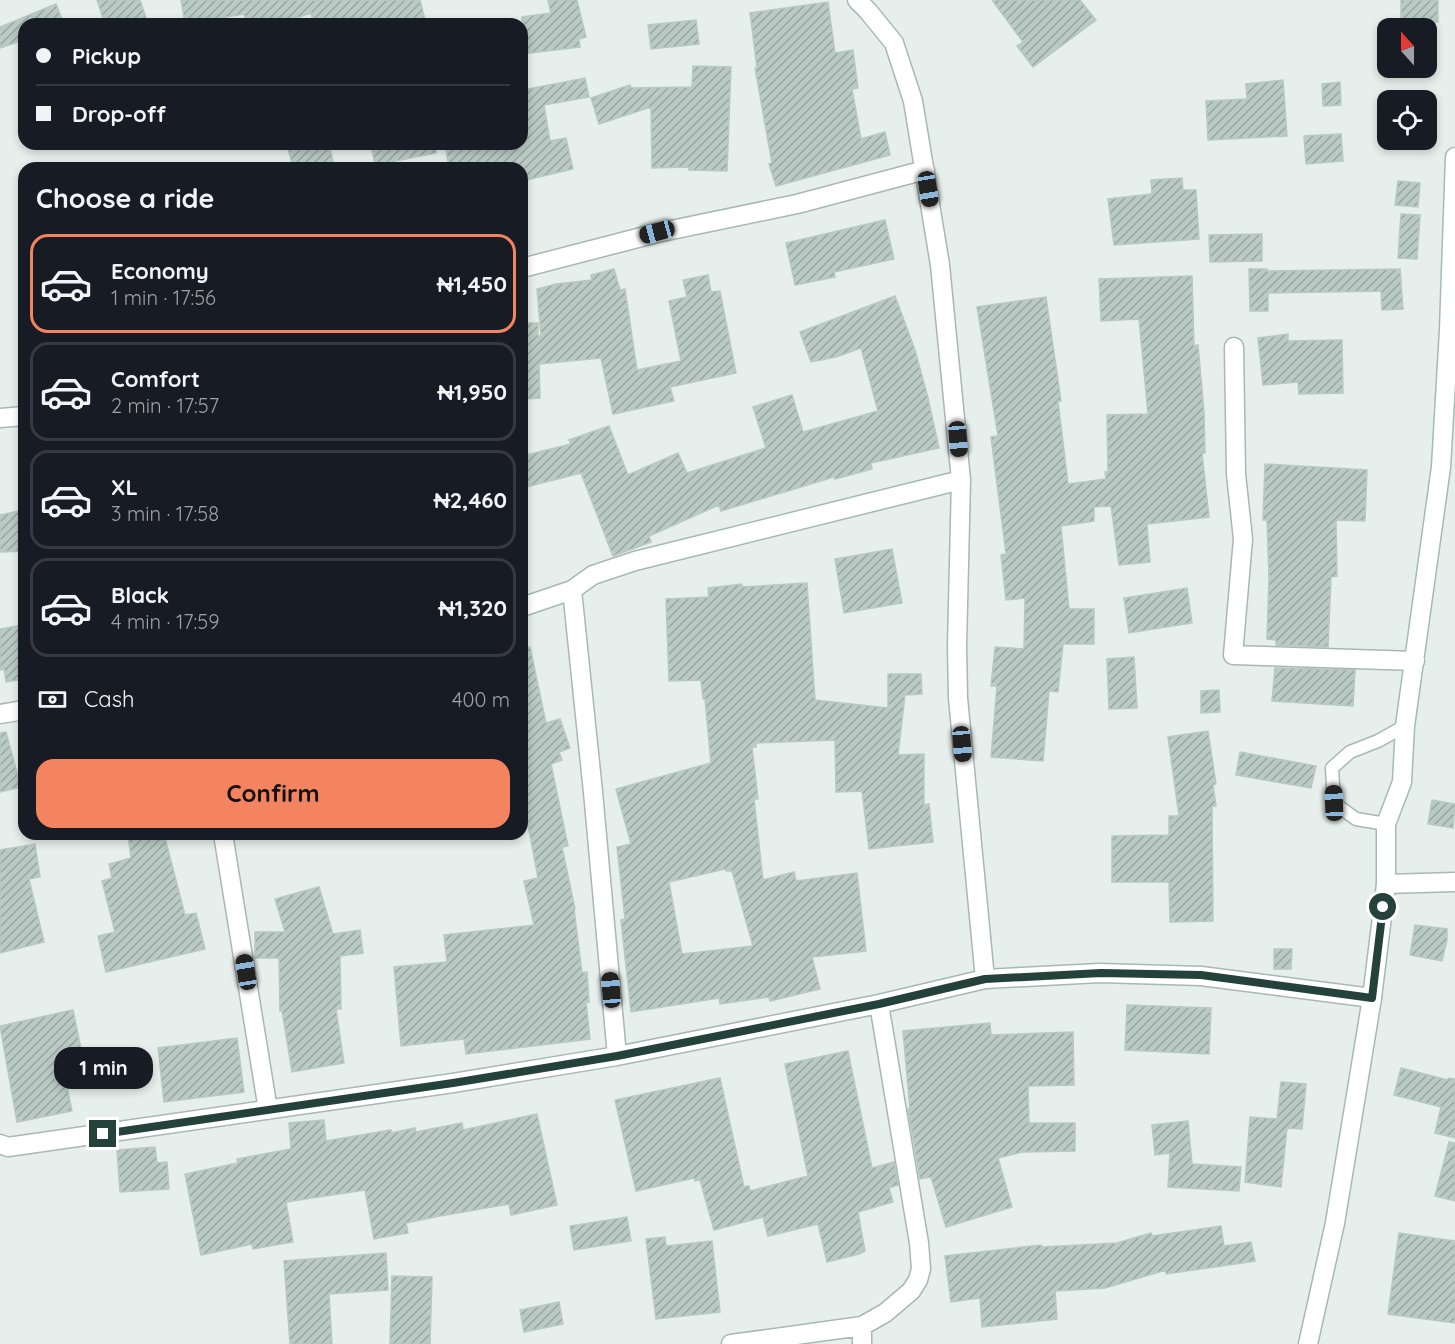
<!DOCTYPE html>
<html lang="en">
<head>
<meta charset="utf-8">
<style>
	:root { --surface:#171b24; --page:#20242c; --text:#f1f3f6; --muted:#9ea1a6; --line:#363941; --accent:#f4845f }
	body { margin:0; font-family:Quicksand,sans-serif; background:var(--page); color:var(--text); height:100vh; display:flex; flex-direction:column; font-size:22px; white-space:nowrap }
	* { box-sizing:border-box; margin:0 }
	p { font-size:20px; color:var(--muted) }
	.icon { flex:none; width:33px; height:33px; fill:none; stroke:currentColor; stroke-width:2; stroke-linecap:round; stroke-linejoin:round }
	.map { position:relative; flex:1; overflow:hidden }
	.sheet { position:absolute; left:18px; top:162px; width:510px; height:678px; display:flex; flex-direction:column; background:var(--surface); border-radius:18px; box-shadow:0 3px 9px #0003 }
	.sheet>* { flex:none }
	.top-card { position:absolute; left:18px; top:18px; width:510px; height:132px; border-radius:18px; box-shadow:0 3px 9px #0003; display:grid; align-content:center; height:132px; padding:0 18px; background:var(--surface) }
	.needle { width:39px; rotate:339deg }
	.controls { position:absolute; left:1377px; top:18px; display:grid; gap:12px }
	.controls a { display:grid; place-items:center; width:60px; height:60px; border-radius:12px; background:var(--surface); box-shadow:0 3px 9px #0003; font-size:30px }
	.end { position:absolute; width:27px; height:27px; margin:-14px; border:8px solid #24423a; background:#fff; box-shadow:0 0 0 3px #fff }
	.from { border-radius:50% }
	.bubble { position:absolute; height:42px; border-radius:18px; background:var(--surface); box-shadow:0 3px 9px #0003; font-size:20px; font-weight:700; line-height:42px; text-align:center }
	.car { position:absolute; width:18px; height:36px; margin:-18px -9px; border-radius:8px; box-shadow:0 0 4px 2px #0007; background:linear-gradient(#222 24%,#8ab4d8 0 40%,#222 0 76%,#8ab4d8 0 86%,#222 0) }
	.top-card b { display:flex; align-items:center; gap:21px; height:57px; font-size:22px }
	.top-card b+b { border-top:2px solid var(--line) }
	.top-card i { width:15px; height:15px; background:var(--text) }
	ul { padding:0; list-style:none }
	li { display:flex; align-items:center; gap:18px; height:99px; margin:0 12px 9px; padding:0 6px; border:3px solid var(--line); border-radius:18px }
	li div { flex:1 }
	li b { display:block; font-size:22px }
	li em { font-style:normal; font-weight:700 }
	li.current { border-color:var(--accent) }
	li>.icon { width:54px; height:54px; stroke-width:1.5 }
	h2 { padding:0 18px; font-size:27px; line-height:72px }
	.pay { display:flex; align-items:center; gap:15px; height:66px; padding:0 18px; font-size:22px }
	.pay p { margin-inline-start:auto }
	.button { display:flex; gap:12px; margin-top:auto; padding:12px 18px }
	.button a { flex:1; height:69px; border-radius:18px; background:var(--accent); color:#111; font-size:24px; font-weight:700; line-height:69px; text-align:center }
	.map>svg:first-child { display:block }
	.building { fill:url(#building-hatch); stroke:#b8c9c2; stroke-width:1.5; fill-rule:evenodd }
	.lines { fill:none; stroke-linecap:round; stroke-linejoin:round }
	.lane-casing { stroke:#a8b8b2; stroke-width:15 }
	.street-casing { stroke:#a8b8b2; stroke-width:21 }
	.secondary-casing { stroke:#a4bbb3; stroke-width:21 }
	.lane { stroke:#fff; stroke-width:12 }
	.street { stroke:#fff; stroke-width:18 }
	.secondary { stroke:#fff; stroke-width:18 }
	.route { stroke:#24423a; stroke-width:8 }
</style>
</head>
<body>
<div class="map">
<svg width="1455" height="1344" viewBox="0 0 1455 1344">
	<defs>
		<pattern id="building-hatch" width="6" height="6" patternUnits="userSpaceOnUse" patternTransform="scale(1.5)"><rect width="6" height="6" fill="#bbcac4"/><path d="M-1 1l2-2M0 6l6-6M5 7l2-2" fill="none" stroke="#98a6a0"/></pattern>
	</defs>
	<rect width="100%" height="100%" fill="#e6efeb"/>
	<!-- building -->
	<path class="building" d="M97 0H140L148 24H105Z
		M181 0H420L426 24H314L311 13 278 24H247L244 14 185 24Z
		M548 0H577L586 37 579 39 580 47 522 54V17L551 13Z
		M992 0H1080L1096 20 1033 67 1017 46 1023 42Z
		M1401 0H1438V22H1401Z
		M828 2 835 53 853 50 858 88 852 89 861 139 885 132 890 155 776 186 769 164 772 163 755 68H757L750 13Z
		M56 4 64 24H24V40L0 48V27Z
		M696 20 699 44 651 49 648 25Z
		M693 66 731 67 727 171 689 170V167L652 168 651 107 599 124 591 98 630 85 631 88 692 87Z
		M585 78 589 97 544 105 550 141 566 138 573 169 522 181V168H449L445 144H522V90Z
		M1283 80 1287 136 1208 140 1206 101 1247 99 1246 84Z
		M1340 82 1341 105 1323 106 1322 84Z
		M1341 134 1343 161 1306 164 1304 136Z
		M287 144H329L334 166 325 168H293Z
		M371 144H436V153L375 165Z
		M1182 178 1183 190H1196L1199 239 1114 245 1108 199 1152 194 1151 180Z
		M1398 181 1420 183 1418 207 1395 205Z
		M1401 214 1420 215 1417 259 1398 258Z
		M885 220 894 259 834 272 835 277 795 285 786 243Z
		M1262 234V261L1210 262 1209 235Z
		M614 269 620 290 625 289 637 370 681 361 669 301 687 297 683 280 708 275 711 292 720 291 736 373 670 387 674 401 613 414 601 358 539 364 540 398 522 399V323H538V336H541L537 289 556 284 592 280 591 275Z
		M1249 269H1267V271L1400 269 1403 309 1382 310 1381 291 1268 293V311H1250Z
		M1192 276 1194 346 1198 345 1204 412 1205 453H1202L1209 517 1147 524 1150 562 1119 565 1111 506 1094 507V521L1061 526 1069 609H1094V644H1063L1058 692 1049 691 1043 761 991 757 997 686H991L995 647 1024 649 1025 598 1006 600 1001 555 1006 554 991 437 998 436 977 307 1046 297 1061 401H1058L1068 484 1106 479 1105 472H1108L1107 415 1148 414 1139 319 1101 321 1099 279Z
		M895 296 915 350 928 398 939 448 871 463 872 469 835 479 834 477 721 511 719 505 649 536 651 542 613 556 581 473 522 488V456L571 444 569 440 609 426 628 475 678 453 687 473 766 448 753 407 792 395 803 432 878 411 861 348 836 357 811 362 800 332Z
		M1288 334V341L1342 340 1343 393 1299 394 1298 382 1263 385 1258 338Z
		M1265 464 1367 470 1365 521 1336 520 1337 576 1331 577 1328 647 1276 645V640L1267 639 1269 578 1267 520H1263Z
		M24 510V551L0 552V515Z
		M892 549 902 603 844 613 835 559Z
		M807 583 815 700 888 708V674H921L922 694 905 695 898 755 924 754V805L929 804 933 842 869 849 862 791 836 792 835 740 756 743V747H752L758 799H754L763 880 794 872 796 881 857 873 866 951 812 957 820 989 770 1001 769 997 720 1004 719 998 631 1012 621 920 625 919 617 847 631 844 616 789 711 763 705 699H703L701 680 669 681 666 599 709 597 708 588 742 584V587ZM725 869 726 871H732L753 946 682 954 669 882Z
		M1187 588 1192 623 1129 633 1124 598Z
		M24 625V679L6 682 4 669 0 670V629Z
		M530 647 546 723 560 719 570 748 559 752 562 760 551 764 568 846 562 847 575 909H574L582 973 587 972 589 1002H586L590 1039 466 1054 464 1039 401 1046 394 967 447 962 444 935 534 925 524 881 538 878 522 793V648Z
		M1134 657 1137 708 1109 709 1107 659Z
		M1275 668 1355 670 1353 706 1272 701Z
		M1219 690 1220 712 1201 713V691Z
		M1208 731 1216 784 1213 785 1216 806H1212L1213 921 1170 922 1169 882H1112V836L1169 835V816H1179L1168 737Z
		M6 732 21 787 0 792V733Z
		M1240 752 1316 766 1311 788 1236 775Z
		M1432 800 1455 804 1453 828 1428 824Z
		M128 834H164L185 915 196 913 205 949 106 972 98 936 115 932 102 881 112 878 109 864 131 858Z
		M35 844 40 877 29 879 44 942 0 953V850Z
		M319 887 333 934 360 930 363 953 340 956 341 1009H336L344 1063 292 1072 282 1011H280L279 958H255V932H285L275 899Z
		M1415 925 1447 929V940L1442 961 1410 955Z
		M1274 949H1292L1291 969H1274Z
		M1127 1005 1211 1008 1209 1054 1125 1050Z
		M73 1010 81 1049 60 1053 72 1111 17 1122 0 1026Z
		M990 1023 991 1035 1073 1032 1074 1085 1028 1086 1029 1123H1075V1151L1022 1152 998 1158 1012 1207 946 1227 931 1177 920 1179 908 1109H910L903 1031Z
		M237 1038 244 1092 164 1102 158 1048Z
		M848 1051 872 1168 894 1162 898 1185 889 1188 893 1202 858 1212 865 1251 859 1254 827 1262 818 1224 768 1236 763 1217 714 1230 700 1180 695 1181 694 1178 636 1191 615 1100 720 1078 744 1187 749 1186 750 1191 808 1176 785 1064Z
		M1401 1068 1448 1080 1449 1078 1455 1079V1138L1435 1133 1441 1107 1394 1095Z
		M1281 1082 1306 1084 1302 1129 1287 1128 1281 1187 1245 1182 1250 1117 1277 1119Z
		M537 1114 557 1205 511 1215 509 1204 440 1216 406 1223 408 1233 374 1239 365 1190 286 1202 293 1242 253 1249 252 1244 201 1255 185 1174 238 1163 237 1159 291 1149 289 1123 324 1120 326 1141 391 1130V1133L415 1128 416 1132 462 1123 463 1130Z
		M1188 1121 1192 1164 1241 1167 1239 1191 1168 1187 1170 1153 1155 1155 1152 1125Z
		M1449 1142 1455 1143V1201L1435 1196Z
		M155 1147 157 1163 167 1162 169 1189 120 1192 117 1150Z
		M627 1217 631 1241 574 1250 570 1226Z
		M1221 1226 1224 1246 1251 1242 1255 1261 1166 1274V1270L1105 1288 1055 1291 1057 1319 982 1327 980 1298 951 1302 945 1256 1041 1245 1042 1247 1117 1243 1151 1233 1152 1236Z
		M1399 1233 1455 1241V1323L1388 1314Z
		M665 1237 666 1246 712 1241 720 1312 656 1319 646 1239Z
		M386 1253 388 1290 329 1294 332 1344H290L284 1261Z
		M392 1276 432 1277 430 1344H390Z
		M559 1302 563 1324 524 1332 520 1310Z"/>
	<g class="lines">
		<!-- lane casing -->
		<g class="lane-casing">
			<path id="lane" d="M1386 824 1356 819 1334 803 1332 768 1350 752 1378 741 1405 726"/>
		</g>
		<!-- street casing -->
		<g class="street-casing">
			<path id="street" d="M857 0 868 11 894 43 913 101 940 265 961 480 957 646 958 698 985 979
				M522 268 657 233 797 204 925 170
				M1234 347 1236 474 1243 539 1233 655 1415 661
				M0 418 24 416
				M572 590 593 792 617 1056
				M522 607 572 590 593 575 635 561 961 480
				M0 714 24 710
				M223 834 268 1110
				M1386 884 1455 882
				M0 1144 8 1147 453 1083 617 1056 879 1004 985 979 1100 973 1201 976 1372 998
				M731 1344 862 1326 885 1313 911 1291 918 1280 921 1269 919 1243 879 1004
				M862 1344V1326"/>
		</g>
		<!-- secondary casing -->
		<g class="secondary-casing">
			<path id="secondary" d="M1308 1344 1335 1223 1372 998 1386 884V824L1402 782 1405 726 1441 467 1449 330 1455 157"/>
		</g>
		<!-- lane -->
		<use href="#lane" class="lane"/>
		<!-- street -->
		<use href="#street" class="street"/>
		<!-- secondary -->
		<use href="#secondary" class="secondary"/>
	</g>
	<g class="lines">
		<!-- route -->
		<path class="route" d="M103 1134 453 1083 617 1056 879 1004 985 979 1101 973 1201 975 1372 998 1383 907"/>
	</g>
</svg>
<div class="controls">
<a><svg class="needle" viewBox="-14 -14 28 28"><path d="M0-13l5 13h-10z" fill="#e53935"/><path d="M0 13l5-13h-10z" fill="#9ea1a6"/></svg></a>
<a><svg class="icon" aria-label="locate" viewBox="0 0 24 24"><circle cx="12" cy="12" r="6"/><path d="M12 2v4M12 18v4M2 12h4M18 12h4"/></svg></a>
</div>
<i class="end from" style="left:1383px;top:907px"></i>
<i class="end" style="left:103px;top:1134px"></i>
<div class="bubble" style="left:54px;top:1047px;width:99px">1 min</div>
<i class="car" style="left:928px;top:189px;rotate:171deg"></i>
<i class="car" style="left:657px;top:232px;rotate:255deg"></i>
<i class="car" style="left:958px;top:439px;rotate:175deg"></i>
<i class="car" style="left:962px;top:744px;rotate:175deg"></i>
<i class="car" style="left:1334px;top:803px;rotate:358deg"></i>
<i class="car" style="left:246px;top:972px;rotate:351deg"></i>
<i class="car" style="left:611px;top:990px;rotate:355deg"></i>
<div class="top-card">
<b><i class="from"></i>Pickup</b>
<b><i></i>Drop-off</b>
</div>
<section class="sheet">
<h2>Choose a ride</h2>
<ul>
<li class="current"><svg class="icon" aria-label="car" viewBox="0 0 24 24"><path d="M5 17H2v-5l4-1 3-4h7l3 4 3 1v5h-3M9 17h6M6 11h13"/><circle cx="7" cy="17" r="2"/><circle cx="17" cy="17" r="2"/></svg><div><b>Economy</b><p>1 min · 17:56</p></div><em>₦1,450</em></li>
<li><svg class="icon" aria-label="car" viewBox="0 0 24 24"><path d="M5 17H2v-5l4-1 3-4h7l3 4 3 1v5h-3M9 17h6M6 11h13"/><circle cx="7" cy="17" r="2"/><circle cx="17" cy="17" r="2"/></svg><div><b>Comfort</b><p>2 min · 17:57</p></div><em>₦1,950</em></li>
<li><svg class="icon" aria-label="car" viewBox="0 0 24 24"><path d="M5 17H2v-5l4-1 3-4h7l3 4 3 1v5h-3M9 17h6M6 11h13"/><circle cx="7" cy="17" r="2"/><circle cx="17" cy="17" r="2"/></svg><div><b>XL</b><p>3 min · 17:58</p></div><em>₦2,460</em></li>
<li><svg class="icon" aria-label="car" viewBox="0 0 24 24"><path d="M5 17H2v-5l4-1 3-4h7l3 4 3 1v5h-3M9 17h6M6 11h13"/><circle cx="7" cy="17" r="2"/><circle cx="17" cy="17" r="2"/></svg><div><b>Black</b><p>4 min · 17:59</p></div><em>₦1,320</em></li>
</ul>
<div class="pay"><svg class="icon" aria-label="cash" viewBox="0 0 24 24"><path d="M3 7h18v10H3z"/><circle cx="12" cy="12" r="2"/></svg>Cash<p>400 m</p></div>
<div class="button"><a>Confirm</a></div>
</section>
</div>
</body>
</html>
